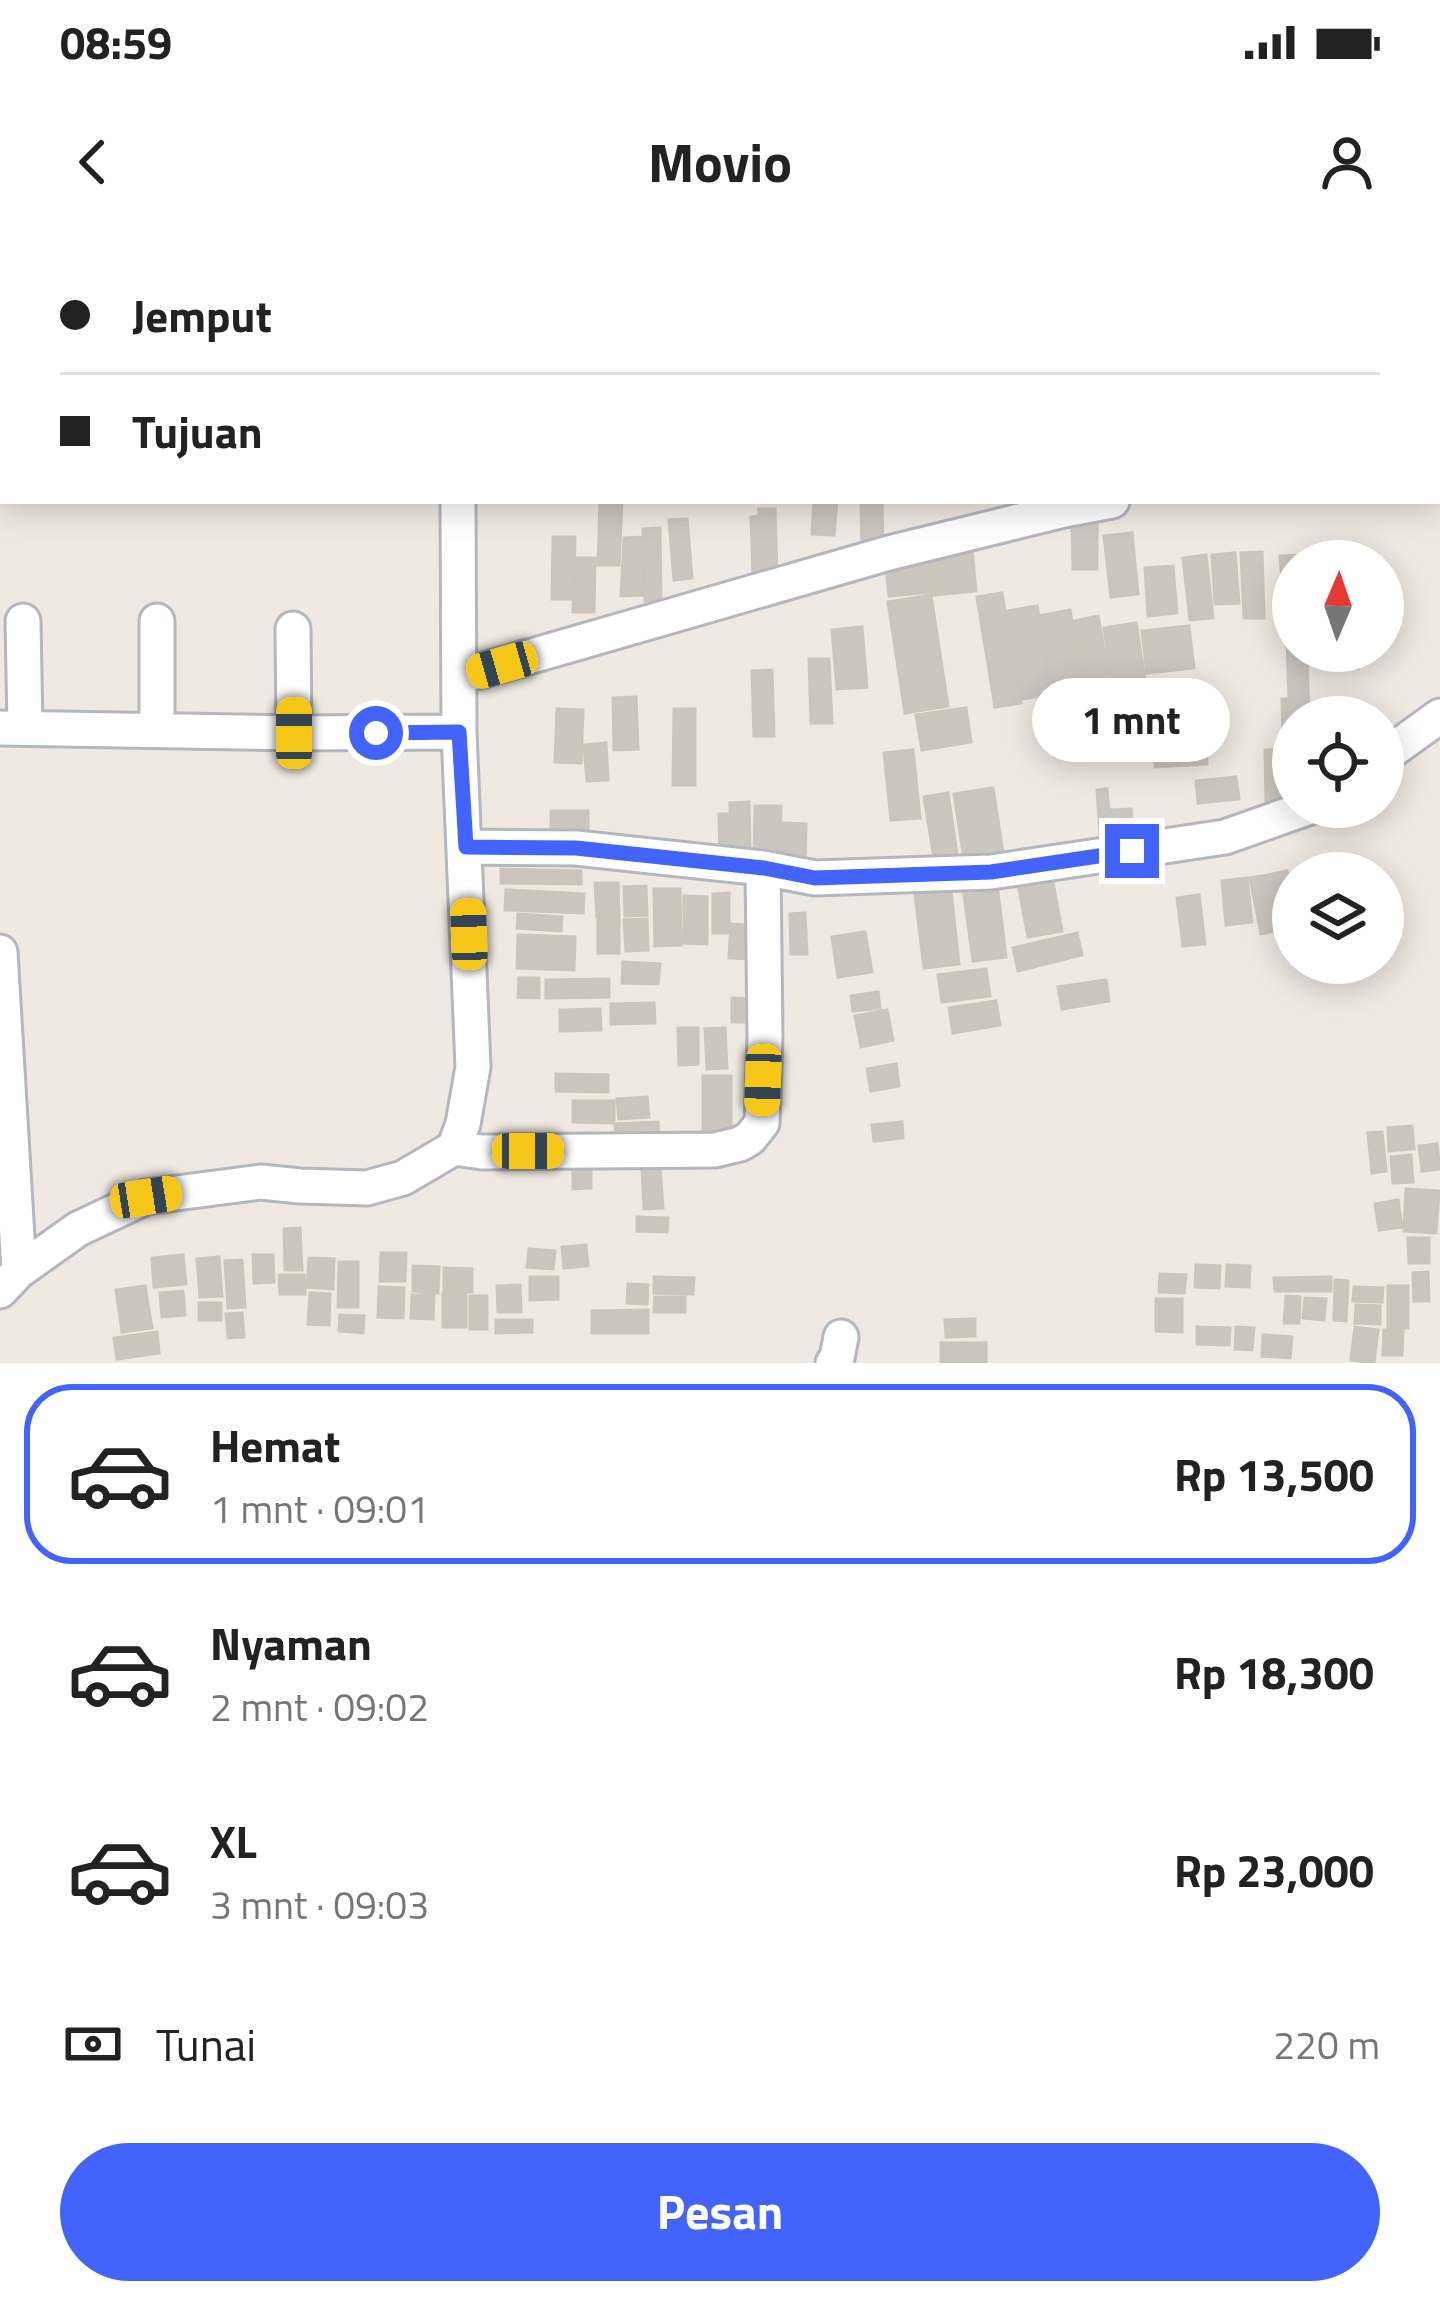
<!DOCTYPE html>
<html lang="id">
<head>
<meta charset="utf-8">
<style>
	:root { --surface:#fff; --page:#f6f6f6; --text:#222; --muted:#767676; --line:#e0e0e0; --accent:#4264fb }
	body { margin:0; font-family:"Titillium Web",sans-serif; background:var(--page); color:var(--text); height:100vh; display:flex; flex-direction:column; font-size:45px; white-space:nowrap }
	* { box-sizing:border-box; margin:0 }
	p { font-size:39px; color:var(--muted) }
	.icon { flex:none; width:66px; height:66px; fill:none; stroke:currentColor; stroke-width:2; stroke-linecap:round; stroke-linejoin:round }
	.map { position:relative; height:1123px; overflow:hidden }
	.side { display:flex; flex-direction:column; background:var(--surface); flex:1 }
	.side>* { flex:none }
	.hud { position:absolute; left:0px; top:0px; width:1440px; height:264px; box-shadow:0 6px 30px #0003; display:grid; align-content:center; height:264px; padding:0 60px; background:var(--surface) }
	.needle { width:78px; rotate:2deg }
	.fabs { position:absolute; left:1272px; top:300px; display:grid; gap:24px }
	.fabs a { display:grid; place-items:center; width:132px; height:132px; border-radius:50%; background:var(--surface); box-shadow:0 6px 30px #0003; font-size:60px }
	.end { position:absolute; width:54px; height:54px; margin:-27px; border:15px solid #4264fb; background:#fff; box-shadow:0 0 0 6px #fff }
	.from { border-radius:50% }
	.bubble { position:absolute; height:84px; border-radius:42px; background:var(--surface); box-shadow:0 6px 30px #0003; font-size:39px; font-weight:700; line-height:84px; text-align:center }
	.car { position:absolute; width:36px; height:72px; margin:-36px -18px; border-radius:15px; box-shadow:0 0 9px 3px #0007; background:linear-gradient(#f5c518 24%,#345 0 40%,#f5c518 0 76%,#345 0 86%,#f5c518 0) }
	.hud b { display:flex; align-items:center; gap:42px; height:114px; font-size:45px }
	.hud b+b { border-top:3px solid var(--line) }
	.hud i { width:30px; height:30px; background:var(--text) }
	ul { padding:21px 0 0; list-style:none }
	li { display:flex; align-items:center; gap:36px; height:180px; margin:0 24px 18px; padding:0 36px; border:6px solid transparent; border-radius:48px }
	li div { flex:1 }
	li b { display:block; font-size:45px }
	li em { font-style:normal; font-weight:700 }
	li.on { border-color:var(--accent) }
	li>.icon { width:108px; height:108px; stroke-width:1.5 }
	.pay { display:flex; align-items:center; gap:30px; height:132px; padding:0 60px; font-size:45px }
	.pay p { margin-inline-start:auto }
	.primary-button { display:flex; gap:24px; margin-top:auto; padding:24px 60px }
	.primary-button a { flex:1; height:138px; border-radius:72px; background:var(--accent); color:#fff; font-size:48px; font-weight:700; line-height:138px; text-align:center }
	.status { display:flex; justify-content:space-between; align-items:center; height:84px; padding:0 60px; background:var(--surface); direction:ltr }
	.status svg { height:33px; fill:currentColor }
	header { display:flex; justify-content:space-between; align-items:center; height:156px; padding:0 60px; background:var(--surface); font-size:54px; font-weight:700 }
	.map>svg:first-child { display:block }
	.building { fill:#cbc7bf; stroke:#cbc5ba; stroke-width:3 }
	.lines { fill:none; stroke-linecap:round; stroke-linejoin:round }
	.minor-casing { stroke:#b4b7c1; stroke-width:39 }
	.minor { stroke:#fff; stroke-width:33 }
	.route { stroke:#4264fb; stroke-width:15 }
</style>
</head>
<body>
<div class="status"><b>08:59</b><svg viewBox="0 0 49 12"><path d="M0 12V9h3v3zM5 12V6h3v6zM10 12V3h3v9zM15 12V0h3v12zM26 1h20v11H26zM47 4h2v5h-2z"/></svg></div>
<header><svg class="icon" aria-label="back" viewBox="0 0 24 24"><path d="M15 5l-7 7 7 7"/></svg>Movio<svg class="icon" aria-label="person" viewBox="0 0 24 24"><circle cx="12" cy="8" r="4"/><path d="M4 21q1-7 8-7t8 7"/></svg></header>
<div class="map">
<svg width="1440" height="1123" viewBox="0 0 1440 1123">
	<rect width="100%" height="100%" fill="#efe9e1"/>
	<!-- building -->
	<path class="building" d="M600 261H622L619 325H598Z
		M814 261H837L834 295 812 294Z
		M861 261H882L883 311H862Z
		M759 269H775L777 337 753 338 751 277 759 276Z
		M1097 277V329H1073L1072 278Z
		M687 279 692 338 674 340 669 280Z
		M660 288 661 360 645 361 643 289Z
		M1132 293 1138 354 1111 357 1104 296Z
		M553 297H575L573 359H552Z
		M643 297 644 355 621 356 624 298Z
		M972 310 976 351 934 355 930 315Z
		M1262 312 1264 378H1244L1241 313Z
		M1235 313 1239 363 1215 364 1212 315Z
		M927 314 931 352 889 356 885 318Z
		M1206 315 1213 378 1190 380 1183 318Z
		M1301 315V321H1293V379H1285L1280 316Z
		M575 318H595L594 372H573Z
		M1173 326 1177 373 1148 376 1145 328Z
		M1002 353 1021 463 995 467 977 357Z
		M931 355 948 466 905 473 888 362Z
		M1037 366 1052 454 1022 459 1007 371Z
		M1070 370 1083 444 1054 450 1039 376Z
		M1098 376 1112 451 1088 455 1075 381Z
		M1136 383 1145 440 1113 444 1104 388Z
		M1189 386 1194 428 1147 433 1142 391Z
		M862 387 867 447 837 449 832 390Z
		M1287 398H1293V411H1307L1309 477H1293V502H1283L1282 459H1289Z
		M1331 411H1357L1358 428 1333 430Z
		M809 419H829L832 483H811Z
		M772 430 774 496H754L752 431Z
		M1191 440 1194 462 1150 467 1147 445Z
		M636 457 638 509 614 510 613 458Z
		M966 468 971 502 922 510 916 475Z
		M557 469 583 470 581 523 555 522Z
		M674 469H695V545H673Z
		M1200 474 1201 497 1152 501 1151 477Z
		M1206 499 1207 524 1155 527 1154 502Z
		M606 503 608 540 587 541 584 505Z
		M1282 509 1284 562H1266L1265 510Z
		M913 510 920 578 891 580 884 513Z
		M1236 537 1239 559 1198 563 1196 541Z
		M993 548 1003 613 964 619 954 554Z
		M1107 549 1109 570 1131 569 1134 605 1101 608 1097 550Z
		M948 553 957 614 934 618 924 557Z
		M749 562 750 617H720L719 574H730V563Z
		M755 566H781L780 623H754Z
		M551 571H588V591L551 590Z
		M780 583 806 584 805 624 780 623Z
		M1050 626 1062 691 1028 697 1016 633Z
		M501 629 581 631V644L501 643Z
		M1287 631 1288 635 1293 634V702L1286 703 1273 634Z
		M1273 634 1283 689 1261 694 1250 638Z
		M1247 638 1252 682 1226 685 1222 641Z
		M595 643H618L619 677H597Z
		M997 644 1006 717 973 721 963 648Z
		M646 646 647 675 625 676 624 647Z
		M654 649H680L681 705 655 706Z
		M506 650 584 654 583 673 505 670Z
		M951 651 959 724 924 728 915 655Z
		M729 653V693H713V654Z
		M1199 655 1205 704 1183 706 1177 658Z
		M684 656 707 657V704L684 703Z
		M805 673 807 714H791L790 674Z
		M518 674 562 677 561 691 517 688Z
		M647 679 648 710 626 711 624 680Z
		M598 680H619V713H598Z
		M731 684 758 686 756 719 729 718Z
		M865 692 872 732 838 737 832 697Z
		M1077 693 1082 715 1018 731 1013 708Z
		M518 695 575 697 574 730 517 728Z
		M623 722 660 724 658 744 622 743Z
		M986 729 990 756 942 762 938 735Z
		M519 738H539V758L518 757Z
		M609 739V757L546 758V740Z
		M1106 740 1109 761 1062 769 1058 747Z
		M878 752 880 768 853 771 851 756Z
		M732 758 762 759 761 782H732Z
		M996 761 1000 785 953 793 949 768Z
		M654 763 655 783 611 784V764Z
		M600 769 601 790 560 791V770Z
		M887 770 893 800 861 807 855 776Z
		M678 788H698V824L679 825Z
		M725 788 727 828 707 829 705 789Z
		M896 824 899 846 871 851 867 829Z
		M556 834 608 835V852L556 851Z
		M703 836H731V894L703 895Z
		M647 857 649 877 619 879 617 859Z
		M573 861H614V883L573 882Z
		M658 882 659 903 616 905 615 884Z
		M902 882 903 898 874 901 872 885Z
		M1412 886 1414 909 1389 911 1388 888Z
		M1382 892 1386 931 1372 933 1368 893Z
		M1437 904 1440 929 1422 931 1419 906Z
		M1411 915 1413 942 1393 943 1391 917Z
		M573 922H591V948L573 949Z
		M660 924 663 968 644 969 642 926Z
		M1406 949 1439 951 1436 993 1404 991Z
		M1398 960 1402 987 1379 990 1375 964Z
		M637 977 668 978 667 992 637 991Z
		M300 988 302 1030H285L284 989Z
		M1408 998H1429V1023H1409Z
		M586 1005 588 1026 564 1028 562 1007Z
		M529 1009 555 1011 553 1029 527 1027Z
		M381 1013H406L405 1041H380Z
		M183 1015 186 1044 154 1047 152 1018Z
		M253 1015H273L274 1042 254 1043Z
		M219 1017 222 1056 200 1057 197 1019Z
		M309 1018 334 1019 333 1049 307 1047Z
		M242 1020 245 1067 228 1068 225 1021Z
		M339 1022H358V1067H338Z
		M1196 1025 1220 1026 1219 1048 1195 1047Z
		M1227 1025 1250 1026 1249 1047 1226 1046Z
		M413 1026 439 1027 438 1053 413 1051Z
		M444 1028 472 1029V1052L444 1051Z
		M1428 1032 1429 1061H1414L1413 1033Z
		M1160 1034 1186 1035 1184 1053 1159 1052Z
		M279 1035H304L305 1054H280Z
		M530 1037H558V1059L530 1060Z
		M654 1037 694 1038 693 1054 654 1053Z
		M1331 1037V1051H1275L1274 1038Z
		M1335 1040 1348 1041 1346 1081 1334 1080Z
		M628 1044 648 1045 647 1064 627 1063Z
		M520 1045 521 1072H498L497 1046Z
		M145 1046 152 1088 122 1092 116 1050Z
		M1388 1046H1408V1088H1388Z
		M379 1047 404 1048 403 1078 378 1077Z
		M1354 1047 1383 1048 1382 1062 1353 1061Z
		M183 1051 185 1075 162 1077 160 1053Z
		M310 1053 330 1054 329 1085 308 1084Z
		M443 1054H466V1087H443Z
		M412 1055H434L433 1079 411 1078Z
		M470 1056H487V1089H470Z
		M1286 1056 1300 1057 1299 1083H1284Z
		M655 1057H685V1072H654Z
		M1305 1058 1326 1059 1324 1080 1303 1078Z
		M1156 1059H1182V1092L1156 1091Z
		M199 1063H221V1080H199Z
		M1356 1065 1380 1066V1084L1355 1083Z
		M648 1070V1093H592V1071Z
		M242 1073 244 1097 228 1098 226 1074Z
		M340 1075 364 1076 363 1093 339 1091Z
		M975 1079V1096L946 1097 945 1080Z
		M496 1080H532V1092L496 1093Z
		M1197 1087 1230 1088 1229 1105 1197 1104Z
		M1236 1087 1254 1088 1252 1110 1235 1109Z
		M1355 1087 1378 1090 1374 1123 1351 1120Z
		M1384 1090H1403L1402 1115H1383Z
		M157 1092 159 1113 117 1119 114 1098Z
		M1263 1095 1292 1097 1290 1118 1262 1116Z
		M941 1103H986V1122H941Z"/>
	<g class="lines">
		<!-- minor casing -->
		<g class="minor-casing">
			<path id="minor" d="M581 3V0
				M715 3V0
				M1012 3 1015 0
				M1437 213 1440 212
				M23 381 25 488
				M157 381V490
				M293 389 294 493
				M459 437 889 313 1064 270 1112 261
				M0 488 294 493 459 492 458 261
				M1383 517 1440 476
				M466 607 576 608 763 628 815 638 991 632 1225 597 1310 567
				M0 712 19 1031
				M454 908 482 912 715 910 740 904 750 898 762 883 765 797 763 628
				M0 1051 19 1031 78 989 146 957 261 942 300 946 367 948 403 938 454 908 463 884 473 827 459 492
				M833 1123 837 1118 841 1097"/>
		</g>
		<!-- minor -->
		<use href="#minor" class="minor"/>
	</g>
	<g class="lines">
		<!-- route -->
		<path class="route" d="M376 493 459 492 466 607 576 608 764 628 815 638 991 632 1132 611"/>
	</g>
</svg>
<div class="fabs">
<a><svg class="needle" viewBox="-14 -14 28 28"><path d="M0-13l5 13h-10z" fill="#e53935"/><path d="M0 13l5-13h-10z" fill="#767676"/></svg></a>
<a><svg class="icon" aria-label="locate" viewBox="0 0 24 24"><circle cx="12" cy="12" r="6"/><path d="M12 2v4M12 18v4M2 12h4M18 12h4"/></svg></a>
<a><svg class="icon" aria-label="layers" viewBox="0 0 24 24"><path d="M12 4l9 5-9 5-9-5zM3 14l9 5 9-5"/></svg></a>
</div>
<i class="end from" style="left:376px;top:493px"></i>
<i class="end" style="left:1132px;top:611px"></i>
<div class="bubble" style="left:1032px;top:438px;width:198px">1 mnt</div>
<i class="car" style="left:502px;top:425px;rotate:254deg"></i>
<i class="car" style="left:294px;top:493px;rotate:0deg"></i>
<i class="car" style="left:469px;top:694px;rotate:358deg"></i>
<i class="car" style="left:763px;top:840px;rotate:182deg"></i>
<i class="car" style="left:528px;top:911px;rotate:90deg"></i>
<i class="car" style="left:146px;top:957px;rotate:81deg"></i>
<div class="hud">
<b><i class="from"></i>Jemput</b>
<b><i></i>Tujuan</b>
</div>
</div>
<section class="side">
<ul>
<li class="on"><svg class="icon" aria-label="car" viewBox="0 0 24 24"><path d="M5 17H2v-5l4-1 3-4h7l3 4 3 1v5h-3M9 17h6M6 11h13"/><circle cx="7" cy="17" r="2"/><circle cx="17" cy="17" r="2"/></svg><div><b>Hemat</b><p>1 mnt · 09:01</p></div><em>Rp 13,500</em></li>
<li><svg class="icon" aria-label="car" viewBox="0 0 24 24"><path d="M5 17H2v-5l4-1 3-4h7l3 4 3 1v5h-3M9 17h6M6 11h13"/><circle cx="7" cy="17" r="2"/><circle cx="17" cy="17" r="2"/></svg><div><b>Nyaman</b><p>2 mnt · 09:02</p></div><em>Rp 18,300</em></li>
<li><svg class="icon" aria-label="car" viewBox="0 0 24 24"><path d="M5 17H2v-5l4-1 3-4h7l3 4 3 1v5h-3M9 17h6M6 11h13"/><circle cx="7" cy="17" r="2"/><circle cx="17" cy="17" r="2"/></svg><div><b>XL</b><p>3 mnt · 09:03</p></div><em>Rp 23,000</em></li>
</ul>
<div class="pay"><svg class="icon" aria-label="cash" viewBox="0 0 24 24"><path d="M3 7h18v10H3z"/><circle cx="12" cy="12" r="2"/></svg>Tunai<p>220 m</p></div>
<div class="primary-button"><a>Pesan</a></div>
</section>
</body>
</html>
